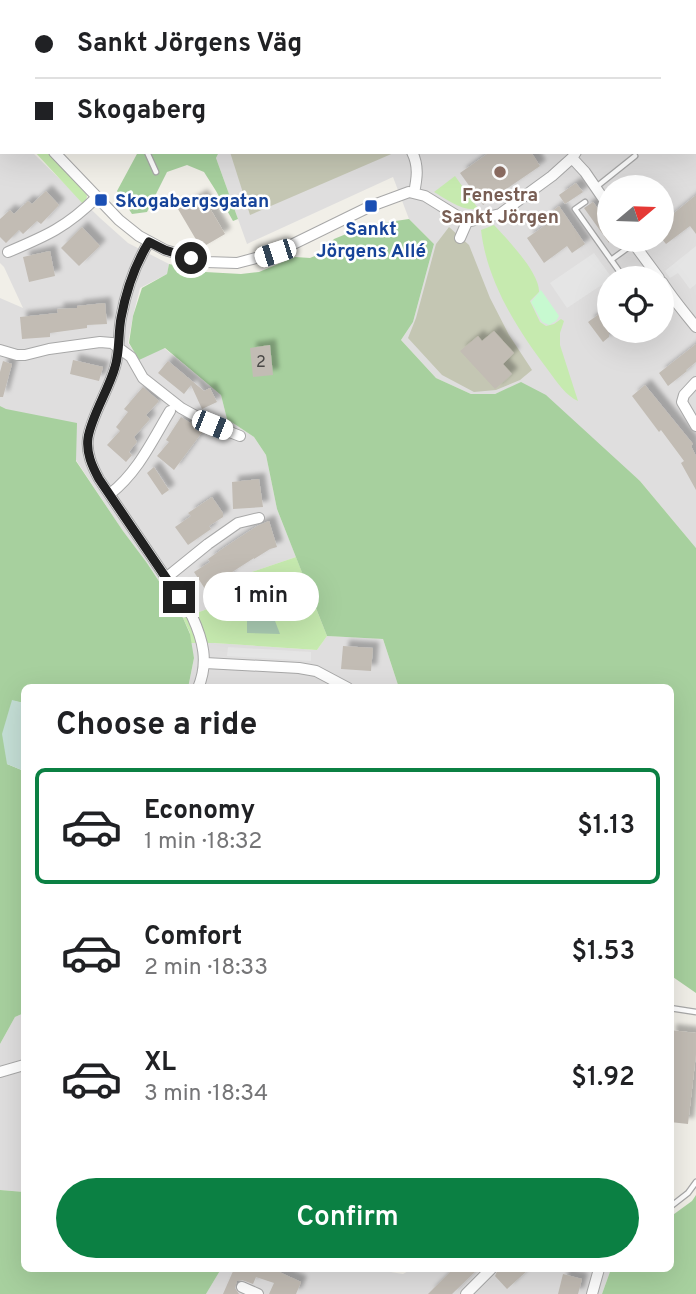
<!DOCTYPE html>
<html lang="en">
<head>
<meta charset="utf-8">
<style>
	:root { --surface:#fff; --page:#f6f6f6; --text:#202124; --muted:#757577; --line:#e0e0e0; --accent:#0b8043 }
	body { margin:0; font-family:Overpass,sans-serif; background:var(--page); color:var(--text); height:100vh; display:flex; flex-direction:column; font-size:26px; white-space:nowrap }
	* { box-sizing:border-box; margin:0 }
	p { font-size:23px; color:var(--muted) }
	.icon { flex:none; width:38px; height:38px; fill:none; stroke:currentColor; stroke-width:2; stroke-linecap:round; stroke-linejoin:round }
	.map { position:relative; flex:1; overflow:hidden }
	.sheet { position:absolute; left:21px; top:684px; width:653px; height:588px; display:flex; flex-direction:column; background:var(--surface); border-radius:10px; box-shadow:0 7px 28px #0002 }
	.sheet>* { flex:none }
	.top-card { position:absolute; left:0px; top:0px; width:696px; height:154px; box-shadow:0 7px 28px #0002; display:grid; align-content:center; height:154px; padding:0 35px; background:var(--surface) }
	.needle { width:46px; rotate:71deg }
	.fabs { position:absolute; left:597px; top:175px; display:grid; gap:14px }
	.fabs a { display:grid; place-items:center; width:77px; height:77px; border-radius:50%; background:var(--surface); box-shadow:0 7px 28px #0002; font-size:35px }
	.end { position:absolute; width:32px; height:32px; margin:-16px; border:9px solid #212121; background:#fff; box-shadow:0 0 0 4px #fff }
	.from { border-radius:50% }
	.bubble { position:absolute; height:49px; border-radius:24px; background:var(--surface); box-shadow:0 7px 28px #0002; font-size:23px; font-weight:600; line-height:49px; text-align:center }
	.car { position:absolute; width:21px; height:42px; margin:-21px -10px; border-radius:9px; box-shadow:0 0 5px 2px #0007; background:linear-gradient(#fff 24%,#345 0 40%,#fff 0 76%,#345 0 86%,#fff 0) }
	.top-card b { display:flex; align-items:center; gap:24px; height:66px; font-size:26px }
	.top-card b+b { border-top:2px solid var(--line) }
	.top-card i { width:18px; height:18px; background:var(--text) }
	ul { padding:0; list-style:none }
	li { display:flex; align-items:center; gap:21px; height:116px; margin:0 14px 10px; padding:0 21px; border:4px solid transparent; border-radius:10px }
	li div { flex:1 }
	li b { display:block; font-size:26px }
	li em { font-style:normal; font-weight:600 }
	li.on { border-color:var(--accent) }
	li>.icon { width:63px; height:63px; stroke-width:1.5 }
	h2 { padding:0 35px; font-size:32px; line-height:84px }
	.action { display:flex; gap:14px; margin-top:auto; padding:14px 35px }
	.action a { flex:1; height:80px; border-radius:42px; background:var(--accent); color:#fff; font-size:28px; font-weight:600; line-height:80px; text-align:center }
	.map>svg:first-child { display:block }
	.residential { fill:#dfdede; fill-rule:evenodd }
	.construction { fill:#c4c6b3 }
	.grass { fill:#c6eaaf }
	.forest { fill:#a7d09e }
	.wetland { fill:#c5dfd6 }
	.cemetery { fill:#a9cab2 }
	.park { fill:#c7f9d0 }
	.parking { fill:#e5e5e5 }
	.building { fill:#c2bcb4; filter:url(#shadow) }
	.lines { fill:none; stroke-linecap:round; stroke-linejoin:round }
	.service-casing { stroke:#a8a8a8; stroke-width:7 }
	.minor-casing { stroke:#a8a8a8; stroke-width:12 }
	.service { stroke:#fff; stroke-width:4.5 }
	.minor { stroke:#fff; stroke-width:10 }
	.route { stroke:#212121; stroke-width:9 }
	.education-dot { fill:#8d6e63; stroke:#fff; stroke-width:2.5 }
	.transit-dot { fill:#1a4fb4; stroke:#fff; stroke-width:2.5 }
	.labels { text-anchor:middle; stroke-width:5; stroke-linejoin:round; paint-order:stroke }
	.number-label { font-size:16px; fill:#494846 }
	.education-label { font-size:19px; font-weight:bold; fill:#785e54; stroke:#fff }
	.transit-label { font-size:19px; font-weight:bold; fill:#164399; stroke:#fff; text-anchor:start }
</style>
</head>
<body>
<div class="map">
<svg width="696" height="1294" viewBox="0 0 696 1294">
	<defs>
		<filter id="shadow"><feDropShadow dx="6" dy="-6" stdDeviation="2" flood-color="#0004"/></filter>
	</defs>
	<rect width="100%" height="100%" fill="#f1efe8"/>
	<!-- residential -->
	<path class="residential" d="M518 0H696V548L640 481 521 383 495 394H471L436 378 401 340 413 322 434 244 409 219 393 177 247 244 216 158 219 152H695V2H516ZM609 187H662V240H609ZM609 278H662V331H609Z
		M0 121 2 123V152H32L100 218 128 243 169 264 167 274 140 288 133 316 128 343 139 359 164 348 221 395 227 419 254 437 266 455 277 509 296 557 243 575 238 587 210 608 183 618 147 563 123 531 76 460 0 406V298L23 308 4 267 0 263Z
		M327 636 383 639 399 688H188L194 658 190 643H214L317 650Z
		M24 1013V1192L0 1190V1044L15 1017Z
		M221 1269H372L403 1274 412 1269H611L602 1294H206Z"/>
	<!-- construction -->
	<path class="construction" d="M230 152H396L250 215Z
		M449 227 469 245 490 298 509 335 532 370 520 380 496 390 474 392 442 375 408 338 416 318 436 244Z"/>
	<!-- grass -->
	<path class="grass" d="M35 152H48L86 194 87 196 86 201 83 204Z
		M455 176 477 207 476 209C462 211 446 199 434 192Z
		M494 225C507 239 540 273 539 292L530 301 540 322 546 326 554 324 561 319 564 321 560 333V345L578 401C566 396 556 381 548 370 517 329 487 282 481 230Z
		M296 557 327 636 317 650 214 643H190V633L183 618 210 608 238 587 243 575Z"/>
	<!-- forest -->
	<path class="forest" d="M138 152H219L216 158 238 219 233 221 216 191 204 172 187 165 167 172 147 212 132 214 117 191Z
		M409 219 434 244 413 322 401 340 436 378 471 394H495L521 382 546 395 640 481 696 548V993L670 975V688H399L383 639 327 636 277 509 266 455 254 437 227 419 221 395 165 348 139 360 129 343 133 316 142 288 167 274 169 264 205 272 241 274 259 272 295 257 310 258 322 253 334 239 368 225Z
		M0 406 6 409 77 423 76 461 123 531 147 563 183 618 190 634 194 658 188 688H24V703L13 701 7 764 24 771V1013L15 1017 0 1044Z
		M0 1190 24 1192V1269H221L206 1294H0Z
		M696 1195V1294H602L611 1269H670V1217L692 1201Z"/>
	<!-- wetland -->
	<path class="wetland" d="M12 700 24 703V771L7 764 2 734Z"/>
	<!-- cemetery -->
	<path class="cemetery" d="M272 613 280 634 247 633V618Z"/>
	<!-- park -->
	<path class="park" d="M541 290 559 316 556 321 549 325 542 322 531 302Z"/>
	<!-- parking -->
	<path class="parking" d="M696 246V284L690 289 678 273 670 278 665 271Z
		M594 253 612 278 567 308 550 283Z
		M228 647 311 652V661L227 656Z"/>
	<!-- building -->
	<path class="building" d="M490 152H531L540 166 483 205 460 173Z
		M576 183 583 192 565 204 559 195Z
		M46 191 59 205 41 224 37 221 23 234 19 230 6 243 0 237V219L10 210 14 214 28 201 32 204Z
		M202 195 225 234 201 248 178 209Z
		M696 195V234L690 226 666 244 662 239V223Z
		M593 202 609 223V243L584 208Z
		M559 206 585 244 572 253 567 246 544 263 527 238 550 222 546 216Z
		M82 227 100 246 79 266 61 248Z
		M50 251 55 276 29 282 23 257Z
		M105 303 107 324 87 325V328L50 333V337L22 339 20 317 58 313 57 309 77 308V306Z
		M609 307V337L603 342 588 322Z
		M494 331 514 353 503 364 512 374 495 389 460 351 478 336 482 341Z
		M696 344V362L686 370 687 371 668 386 659 373Z
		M270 345 273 375 253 377 250 348Z
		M73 360 103 367 99 381 70 374Z
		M3 361 12 364 3 397H0V372Z
		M168 361 204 391 210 388 217 402 202 409 191 385 184 394 158 373Z
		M645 385 693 444 691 446 696 456V490L681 463 684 461 661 430 659 432 632 396Z
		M143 387 159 401 146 415 150 419 134 437 137 442 129 452 132 455 126 462 107 445 120 431 116 427 128 412 124 409Z
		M181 417 203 431 174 470 157 456 169 442 166 440Z
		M154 467 169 490 162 495 147 473Z
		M259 479 263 507 233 509 232 482Z
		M212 497 223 513V517L209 526 211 529 188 545 175 527 191 516 188 513Z
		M269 521 277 547 270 549 254 559V558L229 574 230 576 207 592 194 572 210 562 208 559 225 547 257 526Z
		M343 646 373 648 371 671 341 669Z
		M670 1030 696 1033V1054L688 1124 670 1122Z
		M234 1269H278L277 1271 301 1282 296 1294H269L274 1283 256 1277 253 1284 242 1280 237 1281 235 1288 239 1294H223Z
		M453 1269H478L452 1294H428Z
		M498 1269H529L507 1289 495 1276Z
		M563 1274 582 1279 578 1294H558Z"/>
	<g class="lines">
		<!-- service casing -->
		<g class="service-casing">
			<path id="service" d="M378 2 381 0
				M534 2 535 0
				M147 152 156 172
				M595 188 635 156
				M585 202 575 209 624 278
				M611 260 633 244
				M670 1008 696 1012
				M670 1207 688 1193 696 1182"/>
		</g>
		<!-- minor casing -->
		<g class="minor-casing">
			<path id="minor" d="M365 2V0
				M693 2 695 0
				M0 89 2 92
				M0 132 2 131
				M54 152 119 220 139 236 165 250 206 262 237 263 275 253 371 206 409 192 425 196 467 222 500 214 552 176 572 158 576 152
				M412 152C419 166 417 178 414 193
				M572 158 585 172 609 207
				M460 238 467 222
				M631 240 659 278
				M149 242C134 266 126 291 121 318 118 334 120 351 115 367 109 389 91 417 88 438 86 453 92 466 99 479L192 616C203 640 209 662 198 688
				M8 252C46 236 67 227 97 197
				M662 282C672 298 684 312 696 327
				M0 350 17 355H25L49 349 100 342 112 343 131 357 143 378 181 408 212 425 240 436
				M696 382 684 395 682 402 696 426
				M110 494C138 472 152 441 170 411
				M166 578 208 544 238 523 259 518
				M205 663 299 668 316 671 348 688
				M0 1072 24 1065
				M242 1287 258 1294
				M466 1294 491 1269
				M592 1294 599 1269"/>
		</g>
		<!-- service -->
		<use href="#service" class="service"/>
		<!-- minor -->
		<use href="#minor" class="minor"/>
	</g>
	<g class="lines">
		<!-- route -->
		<path class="route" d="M179 597 99 479C92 466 86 453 88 438 91 417 109 389 115 367 120 351 118 334 121 318 126 291 134 266 149 242L165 250 191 258"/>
	</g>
	<!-- markers -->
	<circle class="education-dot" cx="500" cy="172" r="7"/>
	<g class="transit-dot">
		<rect x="94" y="193" width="14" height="14" rx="3.5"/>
		<rect x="364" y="199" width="14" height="14" rx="3.5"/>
	</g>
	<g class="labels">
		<!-- number labels -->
		<g class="number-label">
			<text x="261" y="367">2</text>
		</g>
		<!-- education labels -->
		<g class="education-label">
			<text x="500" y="201">Fenestra<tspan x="500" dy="22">Sankt Jörgen</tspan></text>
		</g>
		<!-- transit labels -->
		<g class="transit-label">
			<text x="115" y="207">Skogabergsgatan</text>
			<text x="371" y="235" text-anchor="middle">Sankt<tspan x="371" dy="22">Jörgens Allé</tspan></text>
		</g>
	</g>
</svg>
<div class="fabs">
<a><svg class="needle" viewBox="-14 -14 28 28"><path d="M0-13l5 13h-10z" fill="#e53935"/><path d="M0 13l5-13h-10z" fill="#757577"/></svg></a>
<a><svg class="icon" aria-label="locate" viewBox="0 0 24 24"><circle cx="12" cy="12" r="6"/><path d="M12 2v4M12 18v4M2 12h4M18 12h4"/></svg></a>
</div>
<i class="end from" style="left:191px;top:258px"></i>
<i class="end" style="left:179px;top:597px"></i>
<div class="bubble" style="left:203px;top:572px;width:116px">1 min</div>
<i class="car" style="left:275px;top:253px;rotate:252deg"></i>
<i class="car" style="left:212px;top:425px;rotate:112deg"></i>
<div class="top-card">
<b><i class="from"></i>Sankt Jörgens Väg</b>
<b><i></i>Skogaberg</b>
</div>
<section class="sheet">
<h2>Choose a ride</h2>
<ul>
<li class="on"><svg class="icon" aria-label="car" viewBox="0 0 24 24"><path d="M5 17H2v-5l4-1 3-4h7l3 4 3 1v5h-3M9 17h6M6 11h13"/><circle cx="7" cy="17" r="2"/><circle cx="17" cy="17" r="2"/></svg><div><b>Economy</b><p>1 min · 18:32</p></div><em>$1.13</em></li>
<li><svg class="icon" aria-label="car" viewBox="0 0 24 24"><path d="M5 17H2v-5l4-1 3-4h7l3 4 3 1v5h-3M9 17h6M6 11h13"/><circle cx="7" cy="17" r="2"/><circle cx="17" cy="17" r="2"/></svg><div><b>Comfort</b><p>2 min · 18:33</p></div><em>$1.53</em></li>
<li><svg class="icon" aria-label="car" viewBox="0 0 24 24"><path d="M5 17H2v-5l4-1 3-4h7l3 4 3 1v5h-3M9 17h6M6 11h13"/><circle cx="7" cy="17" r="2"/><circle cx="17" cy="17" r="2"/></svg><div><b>XL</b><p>3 min · 18:34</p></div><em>$1.92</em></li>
</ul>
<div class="action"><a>Confirm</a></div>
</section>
</div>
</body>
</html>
